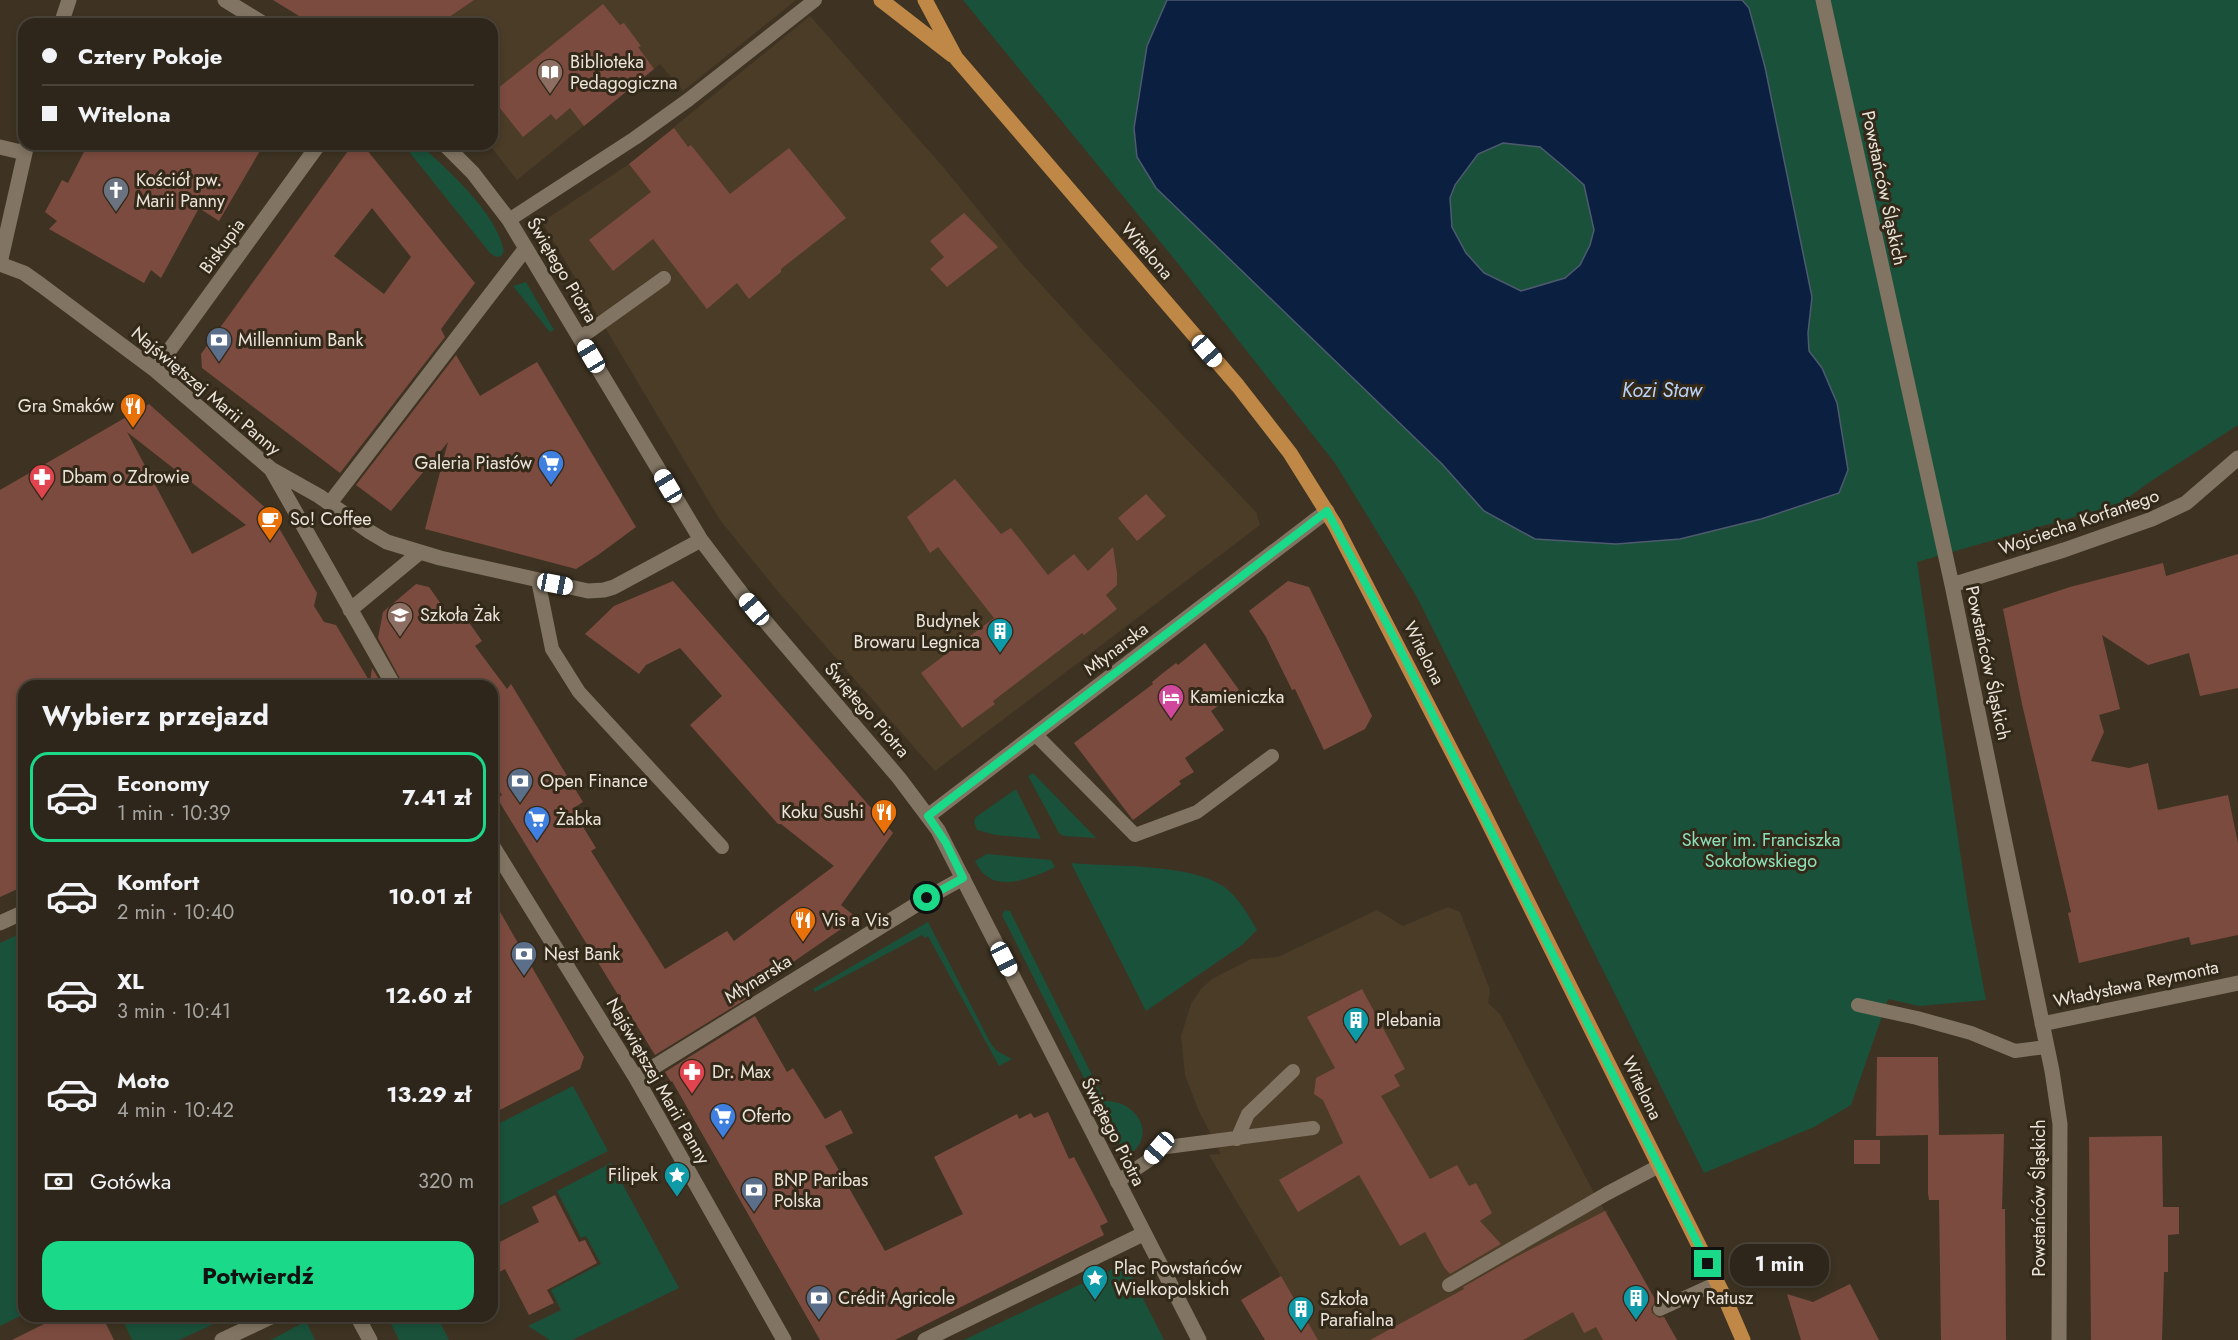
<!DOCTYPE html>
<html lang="pl">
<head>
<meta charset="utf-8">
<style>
	:root { --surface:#2e261a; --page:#3a3227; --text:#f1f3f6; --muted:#a7a5a2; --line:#494339; --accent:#1ad988 }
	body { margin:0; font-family:Jost,sans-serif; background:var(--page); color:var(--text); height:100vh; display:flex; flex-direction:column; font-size:22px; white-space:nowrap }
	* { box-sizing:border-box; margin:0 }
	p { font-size:20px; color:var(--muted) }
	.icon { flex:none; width:33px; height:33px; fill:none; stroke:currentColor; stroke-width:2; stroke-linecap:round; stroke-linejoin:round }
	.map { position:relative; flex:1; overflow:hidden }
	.side { position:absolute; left:18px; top:680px; width:480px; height:642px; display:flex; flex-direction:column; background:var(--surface); border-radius:18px; box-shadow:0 3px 9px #0003,0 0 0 2px var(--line) }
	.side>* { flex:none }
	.guide { position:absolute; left:18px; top:18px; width:480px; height:132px; border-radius:18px; box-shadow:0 3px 9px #0003,0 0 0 2px var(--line); display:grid; align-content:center; height:132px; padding:0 24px; background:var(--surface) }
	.end { position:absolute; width:27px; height:27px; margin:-14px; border:8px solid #1ad988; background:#111; box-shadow:0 0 0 3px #111 }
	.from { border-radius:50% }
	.bubble { position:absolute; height:42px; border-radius:18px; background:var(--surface); box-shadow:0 3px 9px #0003,0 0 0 2px var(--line); font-size:20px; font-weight:700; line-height:42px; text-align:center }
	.car { position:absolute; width:18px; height:36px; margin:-18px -9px; border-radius:8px; box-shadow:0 0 4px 2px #0007; background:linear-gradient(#fff 24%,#345 0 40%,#fff 0 76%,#345 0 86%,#fff 0) }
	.guide b { display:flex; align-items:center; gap:21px; height:57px; font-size:22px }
	.guide b+b { border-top:2px solid var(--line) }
	.guide i { width:15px; height:15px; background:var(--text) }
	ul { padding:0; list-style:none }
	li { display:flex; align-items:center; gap:18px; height:90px; margin:0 12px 9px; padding:0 12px; border:3px solid transparent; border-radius:18px }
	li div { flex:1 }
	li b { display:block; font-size:22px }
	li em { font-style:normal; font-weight:700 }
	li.selected { border-color:var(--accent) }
	li>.icon { width:54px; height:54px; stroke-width:1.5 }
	h2 { padding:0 24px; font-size:27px; line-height:72px }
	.pay { display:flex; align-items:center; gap:15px; height:66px; padding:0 24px; font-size:22px }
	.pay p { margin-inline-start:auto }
	.cta { display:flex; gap:12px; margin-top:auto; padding:12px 24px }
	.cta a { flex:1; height:69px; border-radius:18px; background:var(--accent); color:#111; font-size:24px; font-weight:700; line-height:69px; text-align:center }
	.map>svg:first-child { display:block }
	.built { fill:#4b3c27 }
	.green { fill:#1a513b }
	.water { fill:#0b1f41; stroke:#4e5a6f; stroke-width:1.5; fill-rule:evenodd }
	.building { fill:#7c4b3f; fill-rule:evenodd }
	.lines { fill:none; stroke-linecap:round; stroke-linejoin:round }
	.lane { stroke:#817462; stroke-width:14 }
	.street { stroke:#817462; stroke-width:15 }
	.primary { stroke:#c08846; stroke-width:15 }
	.route { stroke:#1ad988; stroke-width:8 }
	.labels { text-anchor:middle; stroke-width:6; stroke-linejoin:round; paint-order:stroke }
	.poi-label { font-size:18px; fill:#ece5db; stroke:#332919; text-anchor:start }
	.street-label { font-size:18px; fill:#ece5db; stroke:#332919 }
	.park-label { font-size:18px; fill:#8de1ba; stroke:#332919 }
	.water-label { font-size:20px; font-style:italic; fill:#bad2f9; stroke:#332919 }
</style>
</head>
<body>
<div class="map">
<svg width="2238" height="1340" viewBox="0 0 2238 1340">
	<rect width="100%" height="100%" fill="#3e3322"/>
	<!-- built -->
	<path class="built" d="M404 0H796L683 91 660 64 517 180 489 144H492V24H421Z
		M810 16 944 168 1023 265 1092 340 1256 512 1260 525 935 771 780 594 720 520 542 222 629 164Z
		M1448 907 1460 912 1490 990 1488 1003 1500 1014 1593 1191 1605 1211 1608 1210 1607 1214 1677 1340H1265L1241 1300 1281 1276 1209 1155 1221 1154 1198 1109 1185 1075 1181 1036 1191 1004 1201 989 1212 979 1251 959 1278 957 1377 910 1403 926Z"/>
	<!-- green -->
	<path class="green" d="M963 0H2238V425L2151 481 2119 504 1917 562 1968 905 1986 1000 1919 1006 1888 999 1851 1105 1814 1127 1704 1173 1417 597 1335 463 1176 261Z
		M403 144H419L422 146C450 173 496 212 504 251L501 256 496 257 490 253Z
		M526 282 554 330 550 332 513 286Z
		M1033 773 1096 838 1064 836 1059 833 1028 776Z
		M1016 789 1041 839 996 835 977 830 974 822 976 817Z
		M987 854 1051 860 1055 867C1037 876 1001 892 983 873 980 870 977 865 975 861Z
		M1071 863C1114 867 1187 863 1223 886 1237 895 1249 916 1257 930L1242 945 1146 1011Z
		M1005 910 1010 911 1105 1101C1132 1100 1156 1128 1134 1151L1125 1152 1122 1149 1101 1112 1002 915Z
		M928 922 991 1044 997 1051 1012 1059 999 1066 928 936 925 938 922 935 815 992 813 989Z
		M24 932V1314L0 1326V943Z
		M573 1086 608 1151 497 1207 492 1197V1127Z
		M611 1163 679 1288 572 1340H550L528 1326 561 1310 551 1290 601 1264 586 1236 581 1238 557 1191Z
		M1125 1263 1164 1340H964Z
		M121 1316H231L179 1340H132Z
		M387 1316H437L449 1340H399Z
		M306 1321 315 1340H271Z"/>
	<!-- water -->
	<path class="water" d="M1167 0H1742L1749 8 1765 67 1812 297 1808 333 1809 351 1822 368 1837 403 1848 470 1839 493 1761 519 1680 539 1616 544 1535 539 1484 511 1442 464 1156 188 1137 157 1134 128 1147 46ZM1503 143 1540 147 1564 167 1584 185 1594 230 1590 245 1580 265 1565 278 1521 291 1484 273 1466 253 1452 227 1450 198 1455 185 1478 154Z"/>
	<!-- building -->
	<path class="building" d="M273 0H474L439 24H312Z
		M603 4 620 25 624 23 641 46 638 47 654 69 584 126 570 108 556 120 551 114 523 137 492 98V93Z
		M674 128 688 147 691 145 730 194 789 148 846 218 781 269V272L749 299 737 283 707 309 653 239 613 271 589 240 651 192 629 164Z
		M88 144H264L219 221 199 208 161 278 151 270 144 283 49 229 57 221 45 212 62 180 68 183Z
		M353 144H362L475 283 441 329 445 337 340 473 202 368 201 354ZM372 208 411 257 384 294 334 256Z
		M964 213 998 247 947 287 930 269 944 257 930 241Z
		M456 355 480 396 537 362 636 527 598 555 576 569 425 529 448 442 391 511 356 485Z
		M149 404 269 511 317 593 314 606 324 622 336 625 370 682 372 668 383 686H24V886L0 897V490ZM127 432 246 525 192 554Z
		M955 479 1001 534 1011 528 1048 575 1074 554 1088 571 1113 547 1117 573V585L1106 595 1117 609 1084 635 1082 633 993 701 995 704 962 728 921 673 994 618 938 547 930 553 907 517Z
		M1146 494 1166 516 1137 541 1118 518Z
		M2238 554V688L2200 696 2189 653 2148 665 2102 635 2120 709 2099 715 2104 732 2091 761 2129 768 2148 763 2158 810 2228 795 2238 843V935L2191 945 2189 937 2079 963 2068 913 2071 912 2022 704 2003 609 2070 587 2163 563 2166 576Z
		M673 581 893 833 841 905 857 918 744 996 746 999 655 1055 497 798 502 795 492 780V686H404L378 638 383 612 416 584 429 587 453 621 463 614 482 641 475 646 507 689 511 684 583 802 572 809 596 848 591 851 665 969 727 931 734 941 834 866 781 824H778L690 725 722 696 680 648 646 665 639 674 585 634 614 606Z
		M1288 581 1309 587 1372 716 1365 729 1324 750 1295 689 1292 690 1266 637 1249 611Z
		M1205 643 1239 690 1211 711 1224 730 1185 758 1194 772 1179 781 1181 784 1133 820 1074 743 1153 684 1152 682 1163 673 1176 663 1178 665Z
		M492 898 584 1057 580 1069 492 1114Z
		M1362 989 1405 1069 1394 1075 1400 1086 1381 1096 1430 1179 1457 1165 1469 1186 1476 1183 1492 1213 1480 1221 1501 1244 1450 1274 1444 1267 1425 1232 1400 1246 1359 1175 1298 1212 1279 1180 1343 1143 1323 1100 1314 1094 1316 1078 1335 1068 1307 1017Z
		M755 1016 787 1072 793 1068 825 1119 841 1110 853 1133 825 1146 885 1251 963 1214 934 1157 1017 1114 1019 1119 1031 1113 1034 1118 1048 1112 1069 1159 1074 1157 1108 1222 1100 1226 1104 1235 895 1340H820L672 1081 671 1082 665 1072Z
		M1877 1057H1938L1939 1135 2004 1134 2002 1209H2005L2006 1340H1941L1939 1200H1929L1928 1193V1135L1876 1136Z
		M2162 1136 2163 1207H2179V1234L2168 1235V1272H2164L2162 1340H2091L2089 1137Z
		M1854 1140H1880V1164H1854Z
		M555 1195 579 1242 585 1240 597 1263 547 1290 554 1303 529 1315 505 1269 492 1276V1246L539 1222 532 1207Z
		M1605 1211 1656 1301 1651 1308 1652 1313 1659 1318 1664 1317 1677 1340H1603L1596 1327 1584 1333 1573 1312 1523 1340H1370L1464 1289 1463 1287 1514 1258Z
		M1281 1276 1318 1340H1265L1241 1300Z
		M1850 1284 1879 1340H1801L1787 1294 1813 1302Z
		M60 1316H102L114 1340H12Z"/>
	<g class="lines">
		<!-- lane -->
		<path class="lane" d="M509 220 635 138 688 100 815 0
			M580 338 664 278
			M538 580 552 649 579 692 722 847
			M1036 735 1135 835 1197 812 1272 756
			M1858 1005 1917 1018 1971 1033 2015 1051 2046 1047
			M1237 1139 1248 1114 1293 1071
			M1117 1182 1149 1160 1159 1148 1313 1128
			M1449 1285 1606 1194 1659 1166
			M1660 1309 1717 1283"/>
		<!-- street -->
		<path class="street" d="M225 0 264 24
			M1823 0 1952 585 2052 1071 2060 1124 2059 1340
			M61 24 69 0
			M444 144 473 173 509 220 701 540 742 594 899 778 938 830 1199 1340
			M0 147 25 153
			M0 263 27 144
			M0 264 24 273 41 285 155 370 271 469 394 686
			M155 370 319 144
			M271 469 319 496 370 532 387 542 440 558 588 591 604 590 614 587 701 540
			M330 503 526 248
			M1952 585 2064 550 2152 519 2186 503 2238 458
			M350 610 419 553
			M928 816 1327 511
			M492 845 636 1078 784 1340
			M0 923 24 912
			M2042 1024 2238 983
			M636 1078 927 898 963 878
			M357 1316 370 1340
			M222 1340 273 1316
			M925 1340 1143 1234"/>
		<!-- primary -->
		<path class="primary" d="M881 0 952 55
			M925 0 956 58 1238 386 1290 453 1335 525 1483 812 1724 1296 1743 1340"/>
	</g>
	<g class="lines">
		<!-- route -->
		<path class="route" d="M927 898 963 878 946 843 928 816 1327 511 1397 643 1708 1264"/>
	</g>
	<!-- icons -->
	<defs>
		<g id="library-pin" transform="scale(1.35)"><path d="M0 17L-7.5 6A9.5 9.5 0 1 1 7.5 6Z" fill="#8d6e63" stroke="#332919"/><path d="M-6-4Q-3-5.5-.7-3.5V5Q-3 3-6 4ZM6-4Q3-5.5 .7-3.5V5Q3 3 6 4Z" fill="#fff"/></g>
		<g id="church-pin" transform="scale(1.35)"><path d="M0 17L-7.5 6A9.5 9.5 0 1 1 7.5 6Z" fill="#6b7280" stroke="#332919"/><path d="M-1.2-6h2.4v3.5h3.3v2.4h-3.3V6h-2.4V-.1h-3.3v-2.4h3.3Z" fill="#fff"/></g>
		<g id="bank-pin" transform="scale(1.35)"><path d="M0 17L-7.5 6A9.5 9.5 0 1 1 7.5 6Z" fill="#5c6f8a" stroke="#332919"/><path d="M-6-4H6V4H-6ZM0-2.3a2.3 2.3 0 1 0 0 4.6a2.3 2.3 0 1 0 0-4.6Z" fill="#fff"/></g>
		<g id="restaurant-pin" transform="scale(1.35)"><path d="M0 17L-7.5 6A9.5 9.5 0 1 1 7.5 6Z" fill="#e8710a" stroke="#332919"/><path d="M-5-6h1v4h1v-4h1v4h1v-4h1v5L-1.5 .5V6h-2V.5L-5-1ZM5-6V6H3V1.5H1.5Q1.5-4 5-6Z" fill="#fff"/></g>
		<g id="supermarket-pin" transform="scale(1.35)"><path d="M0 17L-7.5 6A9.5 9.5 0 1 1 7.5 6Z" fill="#3f7fe0" stroke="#332919"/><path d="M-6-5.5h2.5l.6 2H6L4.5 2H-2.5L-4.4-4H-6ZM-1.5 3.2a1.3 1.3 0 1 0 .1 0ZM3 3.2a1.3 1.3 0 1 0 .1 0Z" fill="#fff"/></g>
		<g id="pharmacy-pin" transform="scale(1.35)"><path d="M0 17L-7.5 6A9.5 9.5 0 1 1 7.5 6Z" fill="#e0444e" stroke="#332919"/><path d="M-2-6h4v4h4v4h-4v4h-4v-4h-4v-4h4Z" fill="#fff"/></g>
		<g id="cafe-pin" transform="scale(1.35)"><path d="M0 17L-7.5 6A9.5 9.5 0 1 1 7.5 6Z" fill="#e8710a" stroke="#332919"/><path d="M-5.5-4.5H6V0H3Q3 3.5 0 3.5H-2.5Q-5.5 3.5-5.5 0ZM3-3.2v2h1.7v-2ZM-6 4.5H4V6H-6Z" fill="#fff"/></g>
		<g id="school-pin" transform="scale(1.35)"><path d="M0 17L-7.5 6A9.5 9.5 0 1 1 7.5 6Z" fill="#8d6e63" stroke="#332919"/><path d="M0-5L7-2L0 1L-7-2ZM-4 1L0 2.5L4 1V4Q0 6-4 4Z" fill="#fff"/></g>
		<g id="building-pin" transform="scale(1.35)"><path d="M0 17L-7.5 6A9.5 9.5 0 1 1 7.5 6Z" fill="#0f9aa8" stroke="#332919"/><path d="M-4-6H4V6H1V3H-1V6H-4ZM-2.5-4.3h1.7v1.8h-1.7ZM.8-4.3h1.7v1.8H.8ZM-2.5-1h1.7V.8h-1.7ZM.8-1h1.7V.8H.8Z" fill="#fff"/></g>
		<g id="hotel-pin" transform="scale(1.35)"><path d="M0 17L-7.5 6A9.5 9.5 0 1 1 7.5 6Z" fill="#d1479c" stroke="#332919"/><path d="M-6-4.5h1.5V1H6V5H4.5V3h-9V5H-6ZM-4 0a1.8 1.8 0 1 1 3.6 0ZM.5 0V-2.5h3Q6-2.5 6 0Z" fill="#fff"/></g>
		<g id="sight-pin" transform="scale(1.35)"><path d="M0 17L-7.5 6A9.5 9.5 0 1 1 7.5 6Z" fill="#0f9aa8" stroke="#332919"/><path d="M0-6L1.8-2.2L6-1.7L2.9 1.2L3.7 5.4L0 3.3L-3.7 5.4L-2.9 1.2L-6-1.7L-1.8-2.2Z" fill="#fff"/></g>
	</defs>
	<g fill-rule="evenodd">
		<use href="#library-pin" x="550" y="72"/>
		<use href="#church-pin" x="116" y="190"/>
		<use href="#bank-pin" x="219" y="340"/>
		<use href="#restaurant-pin" x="133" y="406"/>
		<use href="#supermarket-pin" x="551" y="463"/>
		<use href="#pharmacy-pin" x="42" y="477"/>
		<use href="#cafe-pin" x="270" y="519"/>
		<use href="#school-pin" x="400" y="615"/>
		<use href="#building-pin" x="1000" y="631"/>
		<use href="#hotel-pin" x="1171" y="697"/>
		<use href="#bank-pin" x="520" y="781"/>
		<use href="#restaurant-pin" x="884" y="812"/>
		<use href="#supermarket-pin" x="537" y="819"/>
		<use href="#restaurant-pin" x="803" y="920"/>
		<use href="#bank-pin" x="524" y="954"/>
		<use href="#building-pin" x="1356" y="1020"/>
		<use href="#pharmacy-pin" x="692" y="1072"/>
		<use href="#supermarket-pin" x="723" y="1116"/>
		<use href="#sight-pin" x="677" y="1175"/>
		<use href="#bank-pin" x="754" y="1190"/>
		<use href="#sight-pin" x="1095" y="1278"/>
		<use href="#bank-pin" x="819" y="1298"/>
		<use href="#building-pin" x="1636" y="1298"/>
		<use href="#building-pin" x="1301" y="1309"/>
	</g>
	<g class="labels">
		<!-- poi labels -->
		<g class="poi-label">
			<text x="570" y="68">Biblioteka<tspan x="570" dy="21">Pedagogiczna</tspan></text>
			<text x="136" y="186">Kościół pw.<tspan x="136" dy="21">Marii Panny</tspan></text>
			<text x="238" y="346">Millennium Bank</text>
			<text x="114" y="412" text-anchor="end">Gra Smaków</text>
			<text x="532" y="469" text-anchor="end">Galeria Piastów</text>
			<text x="62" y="483">Dbam o Zdrowie</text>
			<text x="290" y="525">So! Coffee</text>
			<text x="420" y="621">Szkoła Żak</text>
			<text x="980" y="627" text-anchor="end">Budynek<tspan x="980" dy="21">Browaru Legnica</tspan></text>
			<text x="1190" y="703">Kamieniczka</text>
			<text x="540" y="787">Open Finance</text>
			<text x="864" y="818" text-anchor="end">Koku Sushi</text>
			<text x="556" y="825">Żabka</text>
			<text x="822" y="926">Vis a Vis</text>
			<text x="544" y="960">Nest Bank</text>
			<text x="1376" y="1026">Plebania</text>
			<text x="712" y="1078">Dr. Max</text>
			<text x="742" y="1122">Oferto</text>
			<text x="658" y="1181" text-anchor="end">Filipek</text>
			<text x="774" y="1186">BNP Paribas<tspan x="774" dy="21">Polska</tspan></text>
			<text x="1114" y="1274">Plac Powstańców<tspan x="1114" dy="21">Wielkopolskich</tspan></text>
			<text x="838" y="1304">Crédit Agricole</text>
			<text x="1656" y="1304">Nowy Ratusz</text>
			<text x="1320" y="1305">Szkoła<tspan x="1320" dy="21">Parafialna</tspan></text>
		</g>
		<!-- street labels -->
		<g class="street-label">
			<text transform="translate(1884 188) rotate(78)" y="6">Powstańców Śląskich</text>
			<text transform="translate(222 246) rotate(-54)" y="6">Biskupia</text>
			<text transform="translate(1147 251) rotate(49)" y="6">Witelona</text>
			<text transform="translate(562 270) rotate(59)" y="6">Świętego Piotra</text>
			<text transform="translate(206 391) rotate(40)" y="6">Najświętszej Marii Panny</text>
			<text transform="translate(2079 522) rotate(-19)" y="6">Wojciecha Korfantego</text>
			<text transform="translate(1116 649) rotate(-37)" y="6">Młynarska</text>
			<text transform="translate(1424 653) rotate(63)" y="6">Witelona</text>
			<text transform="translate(1988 663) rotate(78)" y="6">Powstańców Śląskich</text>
			<text transform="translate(867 710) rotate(49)" y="6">Świętego Piotra</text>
			<text transform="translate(758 979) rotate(-32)" y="6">Młynarska</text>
			<text transform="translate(2136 984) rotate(-12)" y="6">Władysława Reymonta</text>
			<text transform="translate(658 1081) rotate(60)" y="6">Najświętszej Marii Panny</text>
			<text transform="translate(1642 1088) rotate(64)" y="6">Witelona</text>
			<text transform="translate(1113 1132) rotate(63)" y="6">Świętego Piotra</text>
			<text transform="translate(2039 1198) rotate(-90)" y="6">Powstańców Śląskich</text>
		</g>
		<!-- park labels -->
		<g class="park-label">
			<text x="1761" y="846">Skwer im. Franciszka<tspan x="1761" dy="21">Sokołowskiego</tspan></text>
		</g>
		<!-- water labels -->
		<g class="water-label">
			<text x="1662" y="397">Kozi Staw</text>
		</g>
	</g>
</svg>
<i class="end from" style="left:927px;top:898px"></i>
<i class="end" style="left:1708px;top:1264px"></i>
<div class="bubble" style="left:1730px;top:1244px;width:99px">1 min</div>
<i class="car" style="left:1207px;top:351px;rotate:139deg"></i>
<i class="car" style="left:591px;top:356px;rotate:329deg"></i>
<i class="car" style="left:668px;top:486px;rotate:329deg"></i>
<i class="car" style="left:555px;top:584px;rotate:101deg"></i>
<i class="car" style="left:754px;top:609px;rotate:320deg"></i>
<i class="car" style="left:1004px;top:959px;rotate:153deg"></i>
<i class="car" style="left:1159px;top:1148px;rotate:221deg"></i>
<div class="guide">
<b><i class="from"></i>Cztery Pokoje</b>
<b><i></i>Witelona</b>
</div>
<section class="side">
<h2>Wybierz przejazd</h2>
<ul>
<li class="selected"><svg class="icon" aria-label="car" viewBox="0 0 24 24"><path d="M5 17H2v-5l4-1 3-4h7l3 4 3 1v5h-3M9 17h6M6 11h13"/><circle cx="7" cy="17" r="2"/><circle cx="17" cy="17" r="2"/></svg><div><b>Economy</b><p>1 min · 10:39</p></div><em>7.41 zł</em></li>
<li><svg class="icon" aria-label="car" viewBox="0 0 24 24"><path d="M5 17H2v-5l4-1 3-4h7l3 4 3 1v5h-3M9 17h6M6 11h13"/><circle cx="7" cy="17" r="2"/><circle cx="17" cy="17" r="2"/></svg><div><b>Komfort</b><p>2 min · 10:40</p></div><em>10.01 zł</em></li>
<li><svg class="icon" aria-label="car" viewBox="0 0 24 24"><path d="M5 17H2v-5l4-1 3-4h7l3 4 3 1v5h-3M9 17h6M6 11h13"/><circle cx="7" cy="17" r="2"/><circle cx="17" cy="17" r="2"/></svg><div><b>XL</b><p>3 min · 10:41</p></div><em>12.60 zł</em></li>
<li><svg class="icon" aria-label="car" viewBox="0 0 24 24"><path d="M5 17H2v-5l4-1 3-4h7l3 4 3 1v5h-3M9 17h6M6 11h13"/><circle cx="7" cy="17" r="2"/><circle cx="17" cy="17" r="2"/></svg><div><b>Moto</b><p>4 min · 10:42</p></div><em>13.29 zł</em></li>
</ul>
<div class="pay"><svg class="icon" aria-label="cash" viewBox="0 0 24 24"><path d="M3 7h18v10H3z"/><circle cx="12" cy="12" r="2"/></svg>Gotówka<p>320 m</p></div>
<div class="cta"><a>Potwierdź</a></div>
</section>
</div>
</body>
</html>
